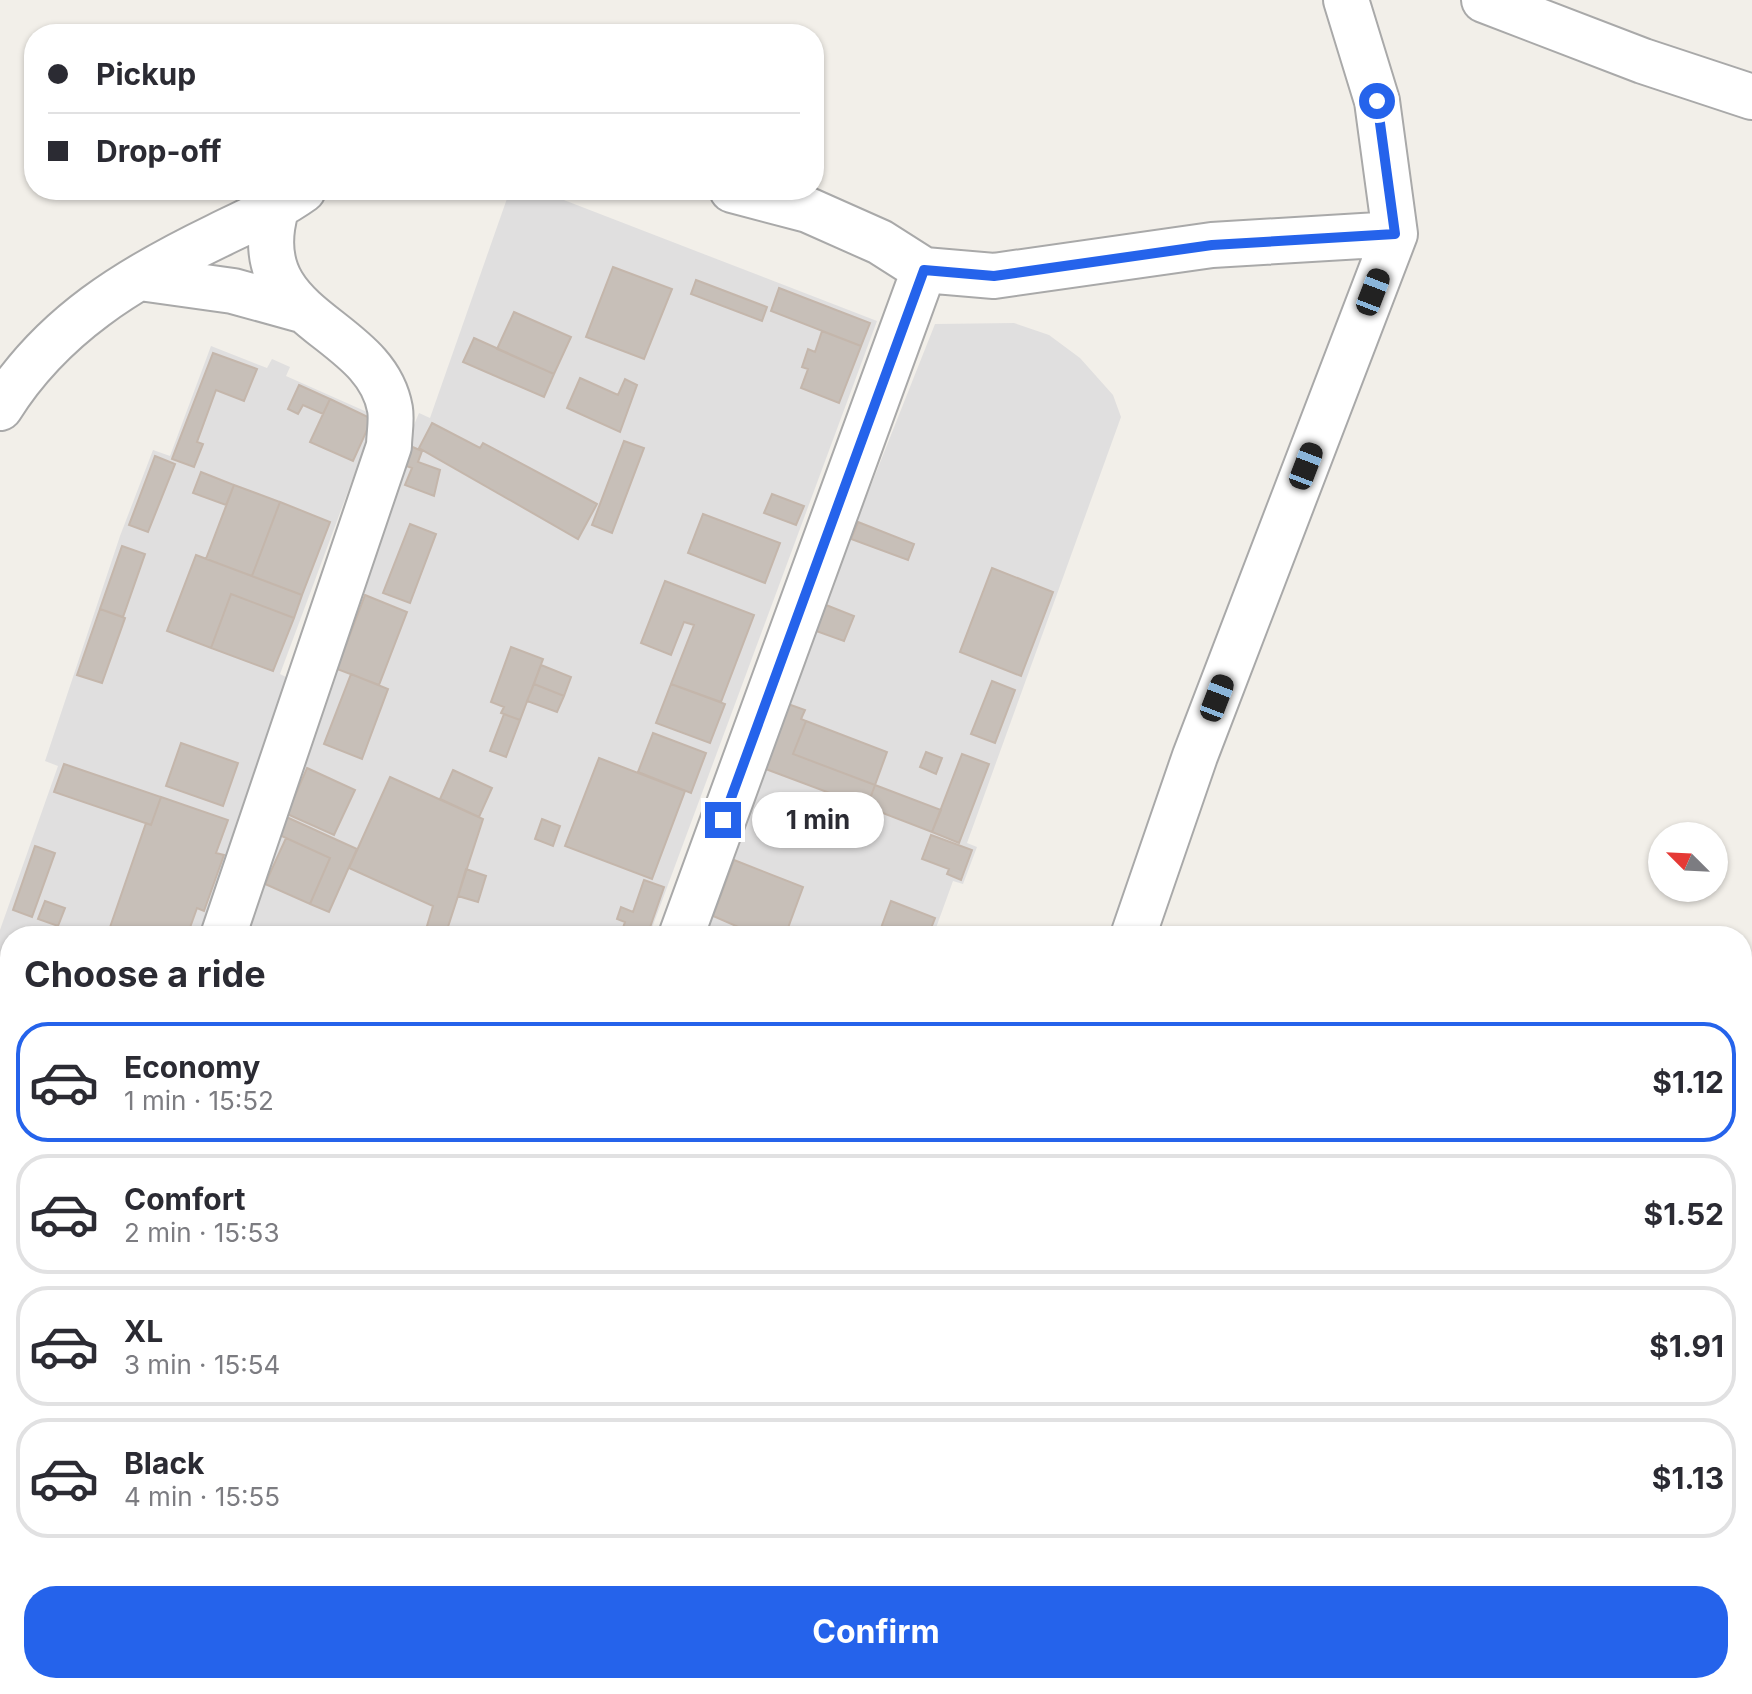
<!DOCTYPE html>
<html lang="en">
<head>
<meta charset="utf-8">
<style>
	:root { --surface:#fff; --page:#f7f7f7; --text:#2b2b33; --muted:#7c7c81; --line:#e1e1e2; --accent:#2563eb }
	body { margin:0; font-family:Inter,sans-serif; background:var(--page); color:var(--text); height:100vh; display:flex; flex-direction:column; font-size:30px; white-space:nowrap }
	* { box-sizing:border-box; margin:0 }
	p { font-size:26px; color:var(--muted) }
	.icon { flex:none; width:44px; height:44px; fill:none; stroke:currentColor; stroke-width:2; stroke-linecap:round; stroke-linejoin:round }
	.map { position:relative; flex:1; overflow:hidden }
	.sheet { position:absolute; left:0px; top:926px; width:1752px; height:768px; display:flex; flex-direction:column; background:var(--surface); border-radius:32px 32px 0 0; box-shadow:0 2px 6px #0004 }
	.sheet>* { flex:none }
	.banner { position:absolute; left:24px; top:24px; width:800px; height:176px; border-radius:32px; box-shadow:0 2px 6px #0004; display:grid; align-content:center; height:176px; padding:0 24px; background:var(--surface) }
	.needle { width:52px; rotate:294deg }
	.buttons { position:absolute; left:1648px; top:822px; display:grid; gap:16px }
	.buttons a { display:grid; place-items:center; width:80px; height:80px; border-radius:50%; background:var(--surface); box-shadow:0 2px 6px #0004; font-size:40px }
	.end { position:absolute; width:36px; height:36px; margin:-18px; border:10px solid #2563eb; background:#fff; box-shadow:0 0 0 4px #fff }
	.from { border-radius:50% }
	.bubble { position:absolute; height:56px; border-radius:28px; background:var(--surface); box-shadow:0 2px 6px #0004; font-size:26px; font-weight:700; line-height:56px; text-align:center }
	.car { position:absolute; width:24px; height:48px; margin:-24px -12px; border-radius:10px; box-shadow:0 0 6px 2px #0007; background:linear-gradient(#222 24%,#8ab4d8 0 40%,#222 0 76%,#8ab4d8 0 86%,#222 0) }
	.banner b { display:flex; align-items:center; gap:28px; height:76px; font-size:30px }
	.banner b+b { border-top:2px solid var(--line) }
	.banner i { width:20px; height:20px; background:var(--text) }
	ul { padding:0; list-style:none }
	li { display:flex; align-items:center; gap:24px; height:120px; margin:0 16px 12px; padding:0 8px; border:4px solid var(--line); border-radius:32px }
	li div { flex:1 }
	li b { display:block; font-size:30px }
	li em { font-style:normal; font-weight:700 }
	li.active { border-color:var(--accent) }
	li>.icon { width:72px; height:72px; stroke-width:1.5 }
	h2 { padding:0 24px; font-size:36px; line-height:96px }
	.primary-button { display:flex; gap:16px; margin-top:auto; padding:16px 24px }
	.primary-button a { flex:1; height:92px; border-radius:32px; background:var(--accent); color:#fff; font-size:32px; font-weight:700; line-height:92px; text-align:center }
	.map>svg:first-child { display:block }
	.residential { fill:#e0dfdf }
	.building { fill:#c7bfb8; stroke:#c4b6ab; stroke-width:2 }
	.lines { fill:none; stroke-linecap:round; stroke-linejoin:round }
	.minor-casing { stroke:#a9a9a9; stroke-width:48 }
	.minor { stroke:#fff; stroke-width:44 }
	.route { stroke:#2563eb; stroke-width:10 }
</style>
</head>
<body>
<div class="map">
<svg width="1752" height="1694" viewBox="0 0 1752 1694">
	<rect width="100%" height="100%" fill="#f2efe9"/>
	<!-- residential -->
	<path class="residential" d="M510 190H538L877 321 649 936H236L398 463 419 413 430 418Z
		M1014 323 1049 335 1080 358 1113 395 1121 417 967 843 977 847 963 884 953 881 933 936H700L730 841 935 324Z
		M211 346 267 368 272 359 290 367 286 376 376 416 280 674 292 680 205 936H10V1509L0 1539V930L58 766 45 761 120 536 153 450 170 456Z
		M10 1610V1684H392L388 1694H0V1640Z
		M435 1684H652L648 1694H432Z"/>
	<!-- building -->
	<path class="building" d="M613 267 672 289 644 359 586 337Z
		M696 280 767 307 762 321 691 294Z
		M779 288 870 323 861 346 771 311Z
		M514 312 571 337 554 374 497 349Z
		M822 331 861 346 839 403 801 388 808 369 802 367 808 349 815 352Z
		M474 338 554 374 544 397 463 362Z
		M213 353 257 369 244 401 216 390 197 442 203 444 194 467 172 459Z
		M580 378 618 395 625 379 637 385 620 432 567 408Z
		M299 385 330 399 323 414 303 405 298 414 288 409Z
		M330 399 372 419 353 461 310 442Z
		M432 423 480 448 483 443 597 504 578 539 419 448Z
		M624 441 644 448 612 533 592 525Z
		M408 445 422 451 418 462 440 470 434 496 405 485 412 468 401 464Z
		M155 456 175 464 148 532 129 525Z
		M201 472 234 485 226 505 193 493Z
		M234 485 280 502 252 576 206 559Z
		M772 494 804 506 796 525 764 513Z
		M280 502 330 522 302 595 252 576Z
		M703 514 780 543 765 583 688 553Z
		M858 522 914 544 908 560 851 539Z
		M410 524 436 534 410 603 383 593Z
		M122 546 145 554 123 617 100 609Z
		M196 555 302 595 294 618 231 594 211 648 167 631Z
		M992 568 1053 592 1021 676 960 652Z
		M665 581 754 615 721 702 671 684 694 625 684 622 671 655 641 643Z
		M231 594 294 618 273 671 211 648Z
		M365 595 407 612 379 685 337 669Z
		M826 605 854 616 844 641 816 631Z
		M100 609 125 618 102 683 77 675Z
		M511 647 543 659 520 720 501 713 504 707 491 702Z
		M541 665 571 677 564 696 534 684Z
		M351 674 388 689 362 759 324 744Z
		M992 681 1015 690 995 743 971 734Z
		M534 684 564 696 557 712 527 701Z
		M671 684 725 704 710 743 656 723Z
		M788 704 805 710 801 719 806 721 793 754 875 785 867 807 763 768Z
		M504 714 520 720 506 757 490 751Z
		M806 721 887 752 875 785 793 754Z
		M653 733 706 753 691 793 638 772Z
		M181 743 238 763 223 806 166 786Z
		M926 752 942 758 936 774 920 767Z
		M962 754 989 764 959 843 932 832Z
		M599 758 685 791 652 879 565 846Z
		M64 764 161 797 151 825 54 792Z
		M307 768 355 790 334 835 287 814Z
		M453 770 492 788 479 817 440 799Z
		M390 777 483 819 445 936H424L433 906 349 868Z
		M875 785 941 810 932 832 867 807Z
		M161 797 228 820 216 853 224 855 204 911 197 908 187 936H107L146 823 151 825Z
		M282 815 357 849 329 912 310 904 330 858 275 833Z
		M542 819 560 826 553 846 535 839Z
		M931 835 972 850 961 880 947 874 949 869 922 859Z
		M286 838 330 858 310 904 265 884Z
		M35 846 55 853 32 917 13 910Z
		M734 860 803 887 785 936H759L713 916Z
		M466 869 486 876 478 902 458 896Z
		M644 880 664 887 647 936H620L625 922 617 919 621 907 633 912Z
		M45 901 65 908 58 926 38 919Z
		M891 901 935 918 928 936H878Z
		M0 988 10 991V1008L0 1005Z
		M0 1245 10 1248V1284L0 1281Z
		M0 1327 10 1331V1466L0 1462Z
		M296 1684H340L337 1694 314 1689 313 1694H293Z
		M340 1684H378L387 1687 384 1694H337Z
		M452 1684H506L516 1688 514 1694H448Z"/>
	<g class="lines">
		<!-- minor casing -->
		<g class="minor-casing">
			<path id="minor" d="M1484 0 1643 61 1752 97
				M732 190 808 210 880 242 924 270 994 276 1212 245 1395 234
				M140 278 233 291 302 310
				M0 408C52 325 130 278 217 236 247 221 275 210 303 190
				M223 936 389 446C389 435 392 421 390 409 375 324 244 322 276 210
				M681 936 924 270
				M1133 936 1195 756 1395 234 1377 101 1346 0
				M0 1589 10 1561
				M405 1694 408 1684
				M870 1694 874 1684"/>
		</g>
		<!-- minor -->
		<use href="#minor" class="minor"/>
	</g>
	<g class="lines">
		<!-- route -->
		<path class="route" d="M723 820 924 270 994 276 1212 245 1395 234 1377 101"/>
	</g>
</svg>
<div class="buttons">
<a><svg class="needle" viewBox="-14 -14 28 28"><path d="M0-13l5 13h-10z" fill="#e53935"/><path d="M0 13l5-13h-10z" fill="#7c7c81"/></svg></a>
</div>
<i class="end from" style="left:1377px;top:101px"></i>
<i class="end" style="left:723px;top:820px"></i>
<div class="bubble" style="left:752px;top:792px;width:132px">1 min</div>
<i class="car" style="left:1373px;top:292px;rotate:21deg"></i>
<i class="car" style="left:1306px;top:466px;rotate:21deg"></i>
<i class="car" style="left:1217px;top:698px;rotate:21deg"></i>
<div class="banner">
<b><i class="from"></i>Pickup</b>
<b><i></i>Drop-off</b>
</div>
<section class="sheet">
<h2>Choose a ride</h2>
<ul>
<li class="active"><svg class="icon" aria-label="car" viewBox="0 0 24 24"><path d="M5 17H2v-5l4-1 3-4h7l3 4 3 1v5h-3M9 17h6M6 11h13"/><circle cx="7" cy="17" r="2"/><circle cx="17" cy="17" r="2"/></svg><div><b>Economy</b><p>1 min · 15:52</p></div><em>$1.12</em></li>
<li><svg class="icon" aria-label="car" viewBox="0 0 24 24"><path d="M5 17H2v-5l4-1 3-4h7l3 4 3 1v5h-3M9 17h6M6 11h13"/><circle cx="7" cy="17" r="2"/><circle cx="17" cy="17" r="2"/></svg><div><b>Comfort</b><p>2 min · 15:53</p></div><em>$1.52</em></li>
<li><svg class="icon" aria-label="car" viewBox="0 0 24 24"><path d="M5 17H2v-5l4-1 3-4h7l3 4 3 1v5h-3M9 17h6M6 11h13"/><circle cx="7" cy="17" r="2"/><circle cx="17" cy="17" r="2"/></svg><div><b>XL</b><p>3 min · 15:54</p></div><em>$1.91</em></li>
<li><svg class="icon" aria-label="car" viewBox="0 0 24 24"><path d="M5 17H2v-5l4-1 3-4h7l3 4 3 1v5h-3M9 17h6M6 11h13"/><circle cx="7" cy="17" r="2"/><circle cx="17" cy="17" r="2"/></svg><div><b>Black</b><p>4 min · 15:55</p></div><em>$1.13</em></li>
</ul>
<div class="primary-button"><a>Confirm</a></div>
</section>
</div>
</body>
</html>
